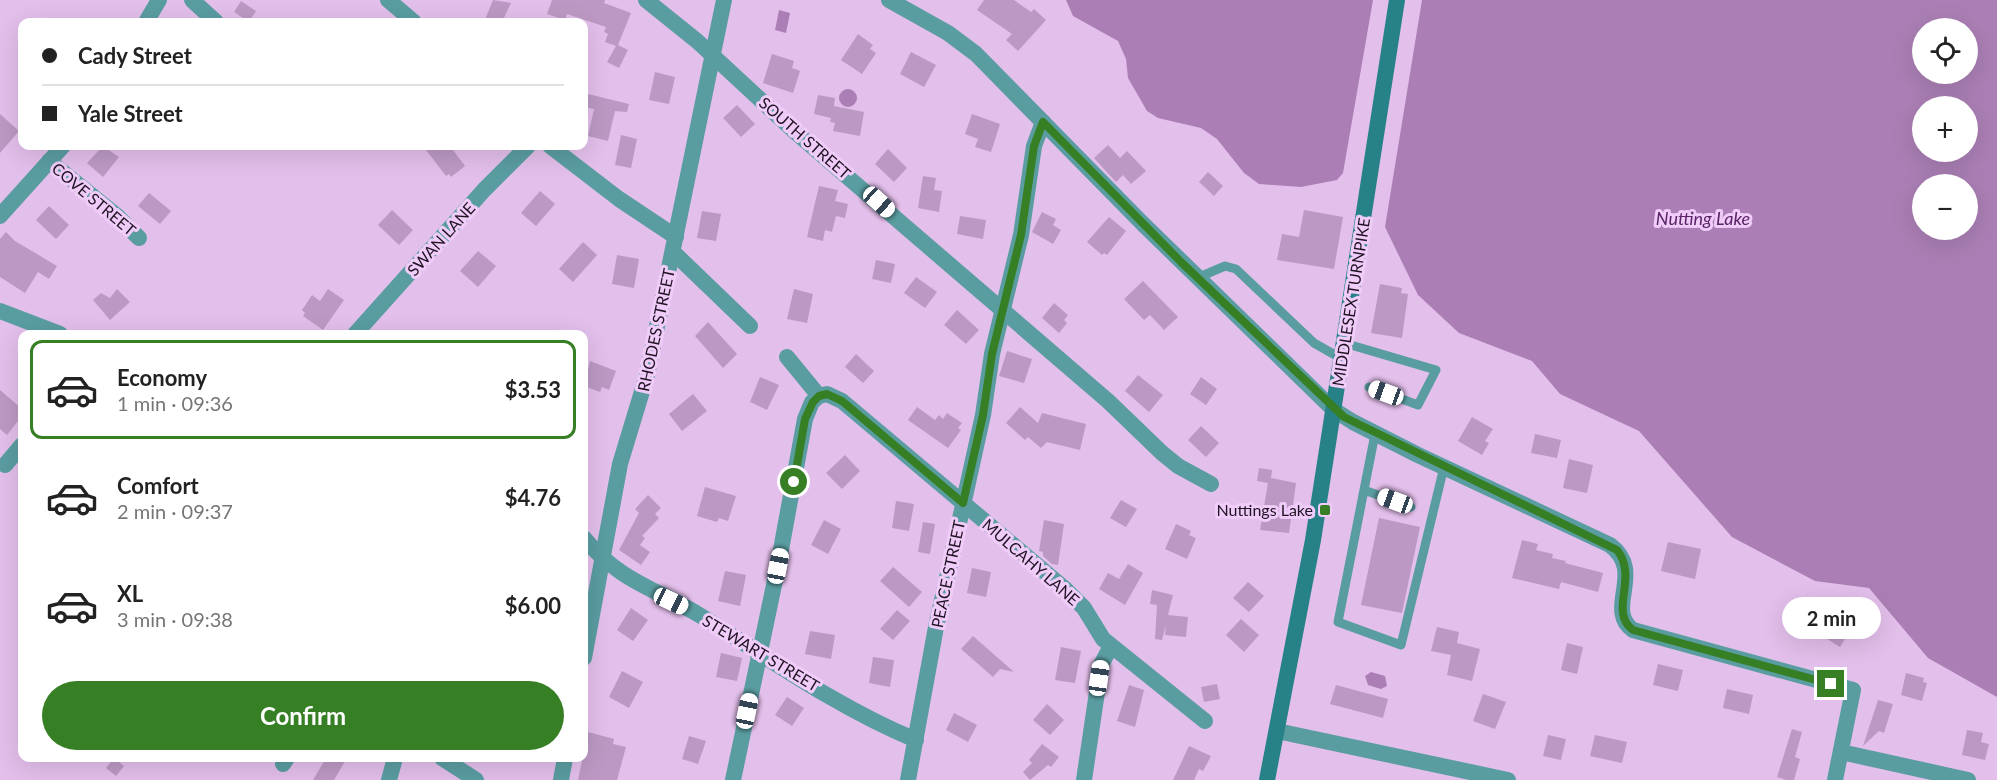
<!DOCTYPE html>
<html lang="en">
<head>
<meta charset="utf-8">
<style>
	:root { --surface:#fff; --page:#f2f2f2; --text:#222; --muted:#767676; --line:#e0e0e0; --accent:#377f25 }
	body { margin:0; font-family:Lato,sans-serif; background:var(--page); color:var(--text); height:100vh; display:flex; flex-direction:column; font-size:22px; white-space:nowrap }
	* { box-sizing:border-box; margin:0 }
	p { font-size:20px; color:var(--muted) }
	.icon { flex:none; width:33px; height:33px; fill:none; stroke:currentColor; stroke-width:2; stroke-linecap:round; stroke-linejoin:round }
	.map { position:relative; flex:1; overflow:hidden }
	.sheet { position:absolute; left:18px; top:330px; width:570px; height:432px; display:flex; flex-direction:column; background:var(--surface); border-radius:12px; box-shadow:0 6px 24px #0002 }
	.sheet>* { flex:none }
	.guide { position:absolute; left:18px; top:18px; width:570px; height:132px; border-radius:12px; box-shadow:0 6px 24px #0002; display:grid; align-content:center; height:132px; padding:0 24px; background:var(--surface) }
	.controls { position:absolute; left:1912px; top:18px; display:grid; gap:12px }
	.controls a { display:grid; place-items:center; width:66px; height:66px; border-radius:50%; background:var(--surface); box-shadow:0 6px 24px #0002; font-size:30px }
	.end { position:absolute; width:27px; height:27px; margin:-14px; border:8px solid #377f25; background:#fff; box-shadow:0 0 0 3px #fff }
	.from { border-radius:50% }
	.bubble { position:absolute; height:42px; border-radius:21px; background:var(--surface); box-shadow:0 6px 24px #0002; font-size:20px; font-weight:700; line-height:42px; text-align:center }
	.car { position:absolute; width:18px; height:36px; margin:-18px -9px; border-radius:8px; box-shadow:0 0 4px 2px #0007; background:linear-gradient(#fff 24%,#345 0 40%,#fff 0 76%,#345 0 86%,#fff 0) }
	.guide b { display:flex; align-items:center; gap:21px; height:57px; font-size:22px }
	.guide b+b { border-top:2px solid var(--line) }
	.guide i { width:15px; height:15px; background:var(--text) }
	ul { padding:10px 0 0; list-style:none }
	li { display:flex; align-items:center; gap:18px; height:99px; margin:0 12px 9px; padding:0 12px; border:3px solid transparent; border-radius:12px }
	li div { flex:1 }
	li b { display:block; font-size:22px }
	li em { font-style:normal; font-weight:700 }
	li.current { border-color:var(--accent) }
	li>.icon { width:54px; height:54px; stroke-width:1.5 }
	.action { display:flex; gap:12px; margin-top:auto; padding:12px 24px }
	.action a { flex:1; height:69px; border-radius:36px; background:var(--accent); color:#fff; font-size:24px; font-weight:700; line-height:69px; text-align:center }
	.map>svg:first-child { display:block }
	.water { fill:#ab7fb5; fill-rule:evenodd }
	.building { fill:#bc99c4 }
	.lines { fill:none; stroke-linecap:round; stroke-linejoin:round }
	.service { stroke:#5a9da1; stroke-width:9 }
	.minor { stroke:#5a9da1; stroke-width:16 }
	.tertiary { stroke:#5a9da1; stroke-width:16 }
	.secondary { stroke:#268286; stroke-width:16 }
	.route { stroke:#377f25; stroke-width:8 }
	.poi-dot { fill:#377f25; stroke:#f0ccf9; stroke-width:2 }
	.labels { text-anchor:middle; stroke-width:6; stroke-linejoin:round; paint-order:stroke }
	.street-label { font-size:16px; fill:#201323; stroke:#f0ccf9 }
	.poi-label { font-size:16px; fill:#201323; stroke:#f0ccf9; text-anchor:end }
	.water-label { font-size:18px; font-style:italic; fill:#5a2466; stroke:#f0ccf9 }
</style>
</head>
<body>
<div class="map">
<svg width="1997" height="780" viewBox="0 0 1997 780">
	<rect width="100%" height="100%" fill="#e3bfeb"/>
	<!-- water -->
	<path class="water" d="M1066 0H1373L1343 173 1337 180 1301 187 1259 184 1244 173 1217 139 1201 128 1158 118 1147 111 1128 78 1126 59 1118 41 1073 16Z
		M1422 0H1997V697L1928 658 1869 588 1815 581 1732 537 1639 431 1560 394 1532 361 1459 333 1418 295 1385 227ZM1968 28V74H1923V28ZM1923 106H1968V152H1923ZM1968 184V230H1923V184Z
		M779 10 790 13 786 33 775 30Z
		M839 98a9 9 0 1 1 18 0a9 9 0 1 1-18 0Z
		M1371 672 1385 676 1387 686 1381 689 1368 685 1365 676Z"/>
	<!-- building -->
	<path class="building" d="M493 0 511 3 502 22H484Z
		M552 0H605L604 3 631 13 618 45 628 50 619 68 607 62 616 46 605 42 608 34 604 32 606 27 567 14 565 20 547 14Z
		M984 0H1014L1031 12 1034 9 1046 20 1018 51 1006 40 1012 34 977 10Z
		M241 1 256 11 249 22 234 12Z
		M858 34 873 45 870 49 876 53 862 74 841 60Z
		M911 52 936 65 924 87 900 74Z
		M772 54 794 61 792 68 800 71 793 93 763 83Z
		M655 72 675 77 669 104 649 100Z
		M584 93 629 104 627 112 615 111 608 141 588 136 594 109 584 107Z
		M818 95 835 98 834 106 864 112 860 136 833 131 835 123 830 122 831 118 814 114Z
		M737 105 755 124 741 137 723 118Z
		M0 114 19 131 0 153Z
		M972 114 1000 124 991 152 975 147 978 139 965 134Z
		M621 135 637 139 631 168 615 165Z
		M1108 145 1120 158 1127 151 1146 171 1131 184 1123 175 1116 182 1094 158Z
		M103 146 119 157 103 177 87 163Z
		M423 146H450L465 166 451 177 449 174 446 176Z
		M888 149 907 168 894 182 875 164Z
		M1208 172 1223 186 1214 196 1199 182Z
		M923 176 936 178 934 190 942 191 939 212 918 208Z
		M819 186 838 190 835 201 848 204 845 218 836 216 832 232 825 230 823 241 807 237Z
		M540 191 555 204 536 226 521 213Z
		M149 193 171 211 160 224 138 206Z
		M49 206 69 225 56 239 36 220Z
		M392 210 413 230 399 245 378 225Z
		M1304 210 1343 217 1334 269 1277 260 1282 234 1299 237Z
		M702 211 721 214 716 241 697 238Z
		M1042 212 1056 219 1053 225 1061 230 1053 244 1032 232Z
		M960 216 986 220 983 239 957 234Z
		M1109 217 1126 231 1107 255 1104 253 1102 255 1087 242Z
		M6 232 15 241 57 266 49 279 38 272 25 293 0 277V239Z
		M583 242 597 255 573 282 559 269Z
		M478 251 496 266 478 287 460 271Z
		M617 255 639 259 634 288 612 284Z
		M876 260 895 264 891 283 872 279Z
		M916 277 937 292 925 308 904 293Z
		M1143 281 1178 317 1164 330 1150 315 1144 320 1124 299Z
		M1380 284 1402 288 1401 293 1408 294 1402 338 1371 333Z
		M117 289 130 302 110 320 93 300 101 293 110 298Z
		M328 289 344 300 323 330 303 316 305 313 302 310 312 295 320 301Z
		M794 289 813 294 807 323 787 319Z
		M1054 303 1068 315 1064 320 1067 323 1059 333 1042 318Z
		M957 310 979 330 966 344 944 325Z
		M708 322 737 354 723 368 695 336Z
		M1007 351 1032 359 1024 383 999 376Z
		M856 354 874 371 863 383 845 367Z
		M590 361 616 371 609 390 602 387 600 392 584 386Z
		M1138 375 1163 395 1149 412 1125 391Z
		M760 377 779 385 767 410 750 402Z
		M1201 377 1217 389 1206 405 1190 394Z
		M0 390 22 409V416L7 435 0 429Z
		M693 394 707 411 682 431 669 414Z
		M917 407 935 420 939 415 943 419 947 413 962 423 958 428 961 430 948 448 908 420Z
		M1020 407 1038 423 1042 413 1086 424 1080 450 1047 442 1041 448 1028 437 1025 440 1006 423Z
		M1472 417 1493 429 1485 441 1489 443 1482 455 1458 441Z
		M1201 426 1219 443 1206 457 1188 440Z
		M1535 434 1561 440 1557 458 1531 453Z
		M845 455 860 471 842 489 826 473Z
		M1569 459 1593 465 1587 493 1563 488Z
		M1259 468 1272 470 1271 478 1296 483 1289 533 1260 530 1268 483 1257 481Z
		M705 487 736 496 728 521 719 518 717 522 697 516Z
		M648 495 661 508 655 514 659 518 642 536 645 538 640 545 650 552 641 565 619 550 639 513 635 509Z
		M1121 500 1137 509 1126 527 1110 518Z
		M896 501 914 504 909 531 892 528Z
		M1379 518 1420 527 1402 613 1361 605Z
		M824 520 841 529 828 554 811 545Z
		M1044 520 1064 524 1058 565 1052 564 1043 556V552L1039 551Z
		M923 522 935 524 930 554 918 552Z
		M1176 524 1191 531 1189 535 1196 538 1187 559 1165 549Z
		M1522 540 1538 544 1536 550 1553 554 1552 558 1566 561 1565 563 1603 573 1598 592 1561 582 1559 589 1512 578Z
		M1668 542 1701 549 1695 579 1661 571Z
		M1128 564 1143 573 1125 605 1099 589 1108 573 1119 579Z
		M893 567 922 592 909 607 880 581Z
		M972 568 991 572 986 597 967 593Z
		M725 571 746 575 740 606 718 601Z
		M1248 582 1264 596 1249 612 1233 598Z
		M1152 590 1173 595 1168 615 1188 617 1186 637 1165 635 1166 625 1162 640 1155 639 1157 605 1150 604Z
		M1822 605 1854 624 1840 647 1808 627Z
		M631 608 648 620 633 641 617 630Z
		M897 610 910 621 893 640 880 629Z
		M1241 619 1259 635 1244 652 1226 635Z
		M1437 627 1459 632 1457 643 1480 649 1472 681 1447 675 1451 655 1431 651Z
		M810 631 835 635 831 659 805 654Z
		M973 636 1014 672 1000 669 993 677 961 649Z
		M1567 643 1583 647 1577 674 1561 670Z
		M1061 647 1081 651 1075 683 1055 680Z
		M721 653 742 658 737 681 716 677Z
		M873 657 894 660 890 687 869 683Z
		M1658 664 1683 670 1678 691 1653 685Z
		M622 671 643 682 629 708 609 697Z
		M1906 673 1924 678 1923 682 1927 683 1922 701 1901 695Z
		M1217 684 1220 699 1204 702 1201 687Z
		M1129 685 1144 690 1135 727 1117 721Z
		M1336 685 1388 699 1383 718 1330 704Z
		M1727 689 1753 695 1749 714 1723 708Z
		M1483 694 1506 702 1495 729 1473 721Z
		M787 697 804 708 792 726 775 715Z
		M1878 700 1893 704 1884 733 1879 731 1863 746Z
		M1047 704 1064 720 1050 735 1033 720Z
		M954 713 977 725 968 742 946 730Z
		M1792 729 1802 732 1795 757 1800 759 1794 780H1786L1777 777Z
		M1967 730 1983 733 1981 742 1989 744 1985 760 1962 755Z
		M588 732 614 739 613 744 626 747 617 780H578Z
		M1548 735 1566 739 1561 760 1543 756Z
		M1595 735 1627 742 1622 763 1590 756Z
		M689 736 706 741 698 764 682 759Z
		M1042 744 1059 757 1051 767 1048 765 1030 780 1023 772 1032 763 1029 760Z
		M1189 746 1211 756 1203 771 1199 769 1194 780H1173Z
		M114 758 124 766 116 776 106 768Z
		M326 758H347L334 780H313Z"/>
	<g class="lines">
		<!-- service -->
		<path class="service" d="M1197 278 1225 266 1236 269 1314 343 1342 359
			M1344 343 1436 370 1418 405 1369 387
			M1375 434 1338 622 1401 645 1444 467
			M1364 490 1411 507"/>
		<!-- minor -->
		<path class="minor" d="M192 0 216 22
			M388 0 414 22
			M646 0 697 41 793 130 1108 401 1162 453 1178 466 1211 484
			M146 22 159 0
			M550 146 619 199 676 237
			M49 161 117 216 139 238
			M0 216 63 146
			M673 252 750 326
			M0 311 60 334
			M355 334 484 190 528 146
			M787 357 819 396
			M819 396 827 394 842 401 1064 588 1084 608 1103 639 1205 721
			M1334 410 1353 422 1418 455 1610 545C1646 572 1604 609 1633 630L1853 690 1835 780
			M5 465 22 445
			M584 538C620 582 655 588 701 616 770 659 840 709 916 740
			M584 658 620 464 647 375 724 0
			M1277 731 1508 780
			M1841 752 1968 780
			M442 758 476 780
			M283 764 287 758
			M389 780 395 758
			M561 780 565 758
			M733 780 778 566 805 419 812 402 819 396
			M908 780 936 627 983 415 992 354 1021 235 1034 146 1043 122
			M1084 780 1101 665 1111 646"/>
		<!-- tertiary -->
		<path class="tertiary" d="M889 0 948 33 976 54 1143 224 1334 410"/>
		<!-- secondary -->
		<path class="secondary" d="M1267 780 1313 540 1397 0"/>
	</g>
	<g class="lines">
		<!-- route -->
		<path class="route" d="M794 482 805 419 813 402 819 396 827 394 842 401 963 503 983 415 992 354 1021 235 1034 146 1043 122 1182 263 1344 417 1617 550C1639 577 1608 612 1633 630L1831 684"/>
	</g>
	<!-- markers -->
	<rect class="poi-dot" x="1319" y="504" width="12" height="12" rx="3"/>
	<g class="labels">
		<!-- street labels -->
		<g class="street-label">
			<text transform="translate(805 138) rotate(41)" y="6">SOUTH STREET</text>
			<text transform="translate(94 199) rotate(40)" y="6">COVE STREET</text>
			<text transform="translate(441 239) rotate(-48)" y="6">SWAN LANE</text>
			<text transform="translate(1351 302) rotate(-81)" y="6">MIDDLESEX TURNPIKE</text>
			<text transform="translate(656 330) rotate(-78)" y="6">RHODES STREET</text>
			<text transform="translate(1031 562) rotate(41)" y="6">MULCAHY LANE</text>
			<text transform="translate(948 574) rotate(-78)" y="6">PEACE STREET</text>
			<text transform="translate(761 653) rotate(31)" y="6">STEWART STREET</text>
		</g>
		<!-- poi labels -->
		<g class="poi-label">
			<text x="1313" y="516">Nuttings Lake</text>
		</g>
		<!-- water labels -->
		<g class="water-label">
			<text x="1703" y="225">Nutting Lake</text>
		</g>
	</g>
</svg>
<div class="controls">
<a><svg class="icon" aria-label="locate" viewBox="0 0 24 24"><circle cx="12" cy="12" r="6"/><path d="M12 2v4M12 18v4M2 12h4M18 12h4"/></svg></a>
<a>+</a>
<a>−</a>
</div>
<i class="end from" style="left:794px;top:482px"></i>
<i class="end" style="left:1831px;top:684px"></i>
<div class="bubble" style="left:1782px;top:597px;width:99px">2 min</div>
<i class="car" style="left:879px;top:202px;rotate:132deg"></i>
<i class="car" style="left:1386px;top:393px;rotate:290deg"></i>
<i class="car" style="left:1395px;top:501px;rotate:290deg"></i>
<i class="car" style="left:778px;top:566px;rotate:11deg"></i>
<i class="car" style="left:671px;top:601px;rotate:115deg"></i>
<i class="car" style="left:1099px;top:678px;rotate:8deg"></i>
<i class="car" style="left:747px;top:711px;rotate:12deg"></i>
<div class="guide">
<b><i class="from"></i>Cady Street</b>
<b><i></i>Yale Street</b>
</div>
<section class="sheet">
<ul>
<li class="current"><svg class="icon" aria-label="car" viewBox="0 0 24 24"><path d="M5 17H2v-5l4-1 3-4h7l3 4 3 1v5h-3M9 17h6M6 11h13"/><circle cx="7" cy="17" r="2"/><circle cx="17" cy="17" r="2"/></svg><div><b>Economy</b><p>1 min · 09:36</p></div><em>$3.53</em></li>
<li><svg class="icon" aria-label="car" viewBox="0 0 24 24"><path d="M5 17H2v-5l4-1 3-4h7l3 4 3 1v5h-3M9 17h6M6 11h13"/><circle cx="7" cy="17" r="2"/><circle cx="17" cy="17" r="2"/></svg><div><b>Comfort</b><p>2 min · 09:37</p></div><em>$4.76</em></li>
<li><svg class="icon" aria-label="car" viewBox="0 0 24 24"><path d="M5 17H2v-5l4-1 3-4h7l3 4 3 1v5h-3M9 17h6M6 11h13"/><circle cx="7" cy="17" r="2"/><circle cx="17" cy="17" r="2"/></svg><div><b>XL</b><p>3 min · 09:38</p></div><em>$6.00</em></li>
</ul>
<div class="action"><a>Confirm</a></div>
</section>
</div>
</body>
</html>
